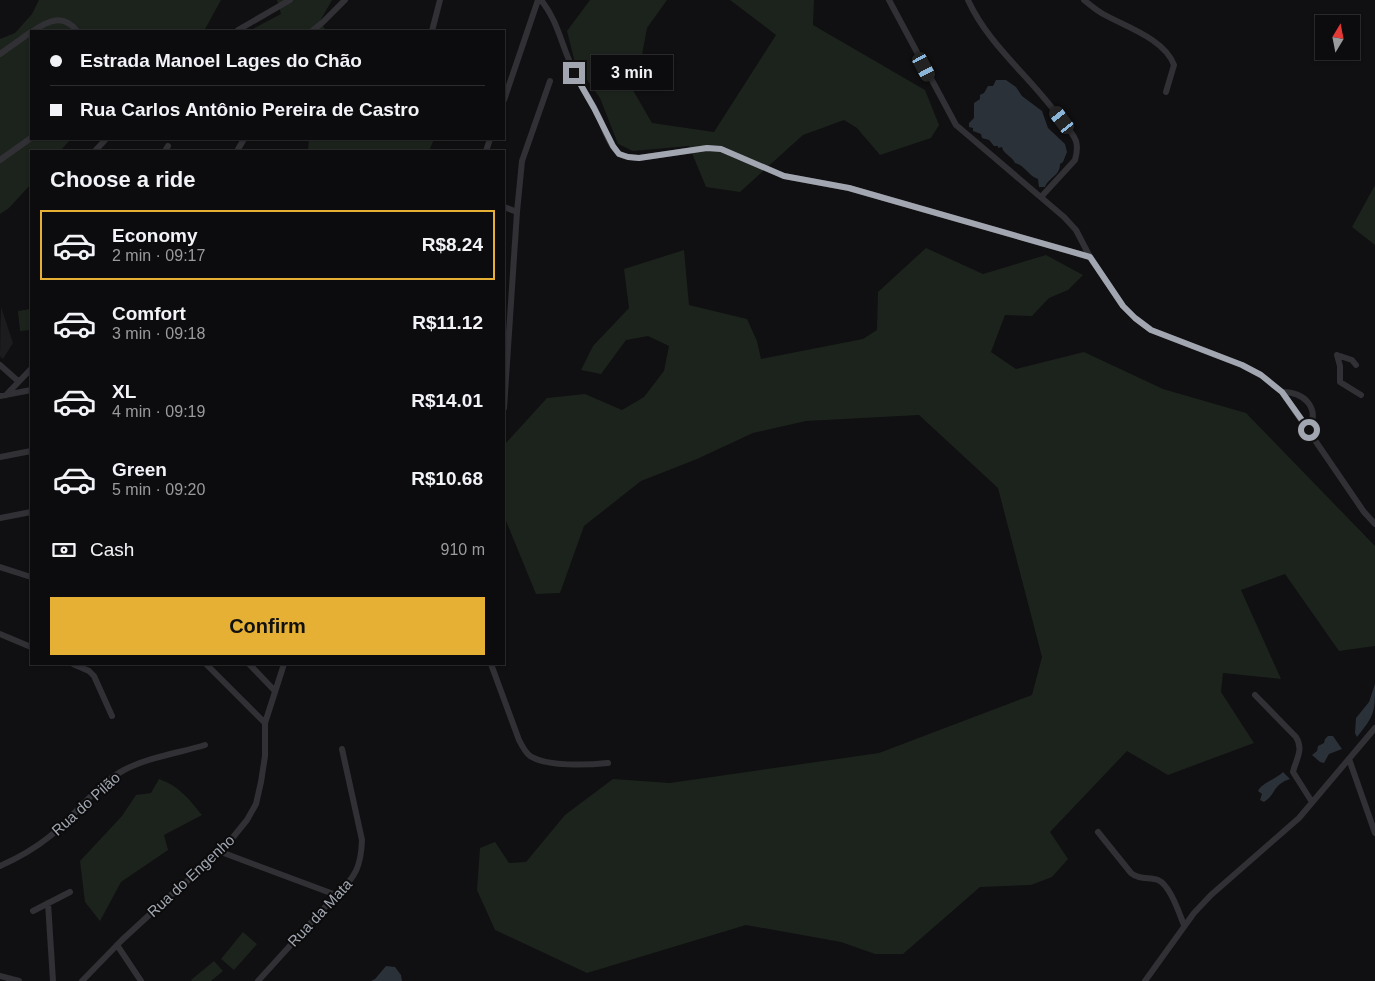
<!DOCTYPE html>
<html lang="en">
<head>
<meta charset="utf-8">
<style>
	:root { --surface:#0c0b0d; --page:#1a191b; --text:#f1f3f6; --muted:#9a9b9d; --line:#2c2b2e; --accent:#e5b033 }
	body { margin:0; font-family:Arial,sans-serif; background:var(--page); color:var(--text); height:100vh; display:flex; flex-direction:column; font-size:19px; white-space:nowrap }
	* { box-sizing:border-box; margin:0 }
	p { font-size:16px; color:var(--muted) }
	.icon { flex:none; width:28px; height:28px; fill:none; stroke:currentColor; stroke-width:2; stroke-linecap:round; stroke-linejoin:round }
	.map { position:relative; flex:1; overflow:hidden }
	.side { position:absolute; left:30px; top:150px; width:475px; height:515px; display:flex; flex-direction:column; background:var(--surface); border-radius:0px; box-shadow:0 1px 4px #0004,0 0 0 1px var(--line) }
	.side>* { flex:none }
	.hud { position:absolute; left:30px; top:30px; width:475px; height:110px; border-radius:0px; box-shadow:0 1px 4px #0004,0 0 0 1px var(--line); display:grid; align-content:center; height:110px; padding:0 20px; background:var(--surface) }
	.needle { width:32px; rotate:10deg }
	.buttons { position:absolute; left:1315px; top:15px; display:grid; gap:10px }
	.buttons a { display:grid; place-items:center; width:45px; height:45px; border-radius:0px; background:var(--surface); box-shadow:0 1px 4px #0004,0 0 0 1px var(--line); font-size:25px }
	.end { position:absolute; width:22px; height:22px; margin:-11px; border:6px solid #a1a6b1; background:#111; box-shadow:0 0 0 2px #111 }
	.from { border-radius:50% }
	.bubble { position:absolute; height:35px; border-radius:0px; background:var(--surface); box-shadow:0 1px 4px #0004,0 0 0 1px var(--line); font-size:16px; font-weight:600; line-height:35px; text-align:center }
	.car { position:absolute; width:15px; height:30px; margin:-15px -8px; border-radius:6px; box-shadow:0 0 4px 1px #0007; background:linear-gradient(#222 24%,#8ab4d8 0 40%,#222 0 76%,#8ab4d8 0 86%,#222 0) }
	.hud b { display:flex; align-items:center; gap:18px; height:48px; font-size:19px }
	.hud b+b { border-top:1px solid var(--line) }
	.hud i { width:12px; height:12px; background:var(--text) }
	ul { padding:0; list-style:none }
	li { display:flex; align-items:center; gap:15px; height:70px; margin:0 10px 8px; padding:0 10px; border:2px solid transparent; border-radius:0px }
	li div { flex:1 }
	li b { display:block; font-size:19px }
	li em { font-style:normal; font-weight:600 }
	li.active { border-color:var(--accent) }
	li>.icon { width:45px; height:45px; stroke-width:1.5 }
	h2 { padding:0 20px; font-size:22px; line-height:60px }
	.pay { display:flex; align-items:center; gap:12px; height:55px; padding:0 20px; font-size:19px }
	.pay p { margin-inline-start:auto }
	.button { display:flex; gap:10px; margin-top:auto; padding:10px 20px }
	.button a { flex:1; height:58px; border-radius:0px; background:var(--accent); color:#111; font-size:20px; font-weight:600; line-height:58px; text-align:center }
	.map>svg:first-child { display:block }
	.built { fill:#1c1c1e }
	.green { fill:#1c231d }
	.water { fill:#2a3138 }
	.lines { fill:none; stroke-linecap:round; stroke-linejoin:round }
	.minor { stroke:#313135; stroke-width:6 }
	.route { stroke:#a1a6b1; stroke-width:6 }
	.labels { text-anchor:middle; stroke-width:4; stroke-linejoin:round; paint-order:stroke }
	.street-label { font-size:15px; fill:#a1a6b1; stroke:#0b0b0c }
</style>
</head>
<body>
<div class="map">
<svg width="1375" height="981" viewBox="0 0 1375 981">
	<rect width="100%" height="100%" fill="#100f11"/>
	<!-- built -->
	<path class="built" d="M1 307 13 343 3 359 0 356Z"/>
	<!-- green -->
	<path class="green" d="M39 0H221L204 31H31V139H71L60 151H31V184L9 208 0 214V39L15 33 32 14Z
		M277 0H332L320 21 326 31H249L281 14Z
		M590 0H667L647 28 641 60 623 73 652 123 714 132 776 35 730 0H814L813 25 925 90 939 125 931 138 880 155 857 128 844 120 803 135 740 192 706 187 689 146 633 151 618 144 600 98 575 63 567 31Z
		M309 139H434L429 151H308Z
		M1375 185V245L1352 227Z
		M926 248 983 274 1046 255 1083 275 1068 290 1049 298 1032 316 1005 315 991 352 1016 369 1084 352 1163 389 1246 413 1375 546V646L1339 651 1285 574 1241 590 1281 679 1223 673 1221 692 1254 743 1168 775 1127 751 1050 832 1068 859 1052 877 1031 885 980 887 903 954H875L841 942 746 925 587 973 495 930 477 890 480 848 495 842 509 863 526 862 565 815 613 779 670 783 879 753 1032 695 1042 657 998 488 919 415 806 421 753 433 697 459 641 481 584 526 560 593 536 594 504 516V445L547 398 585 394 622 410 644 397 664 371 669 346 648 336 626 340 601 374 581 370 593 346 629 308 624 269 684 250 689 305 747 319 757 341 761 359 863 339 877 330 878 292Z
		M30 309 31 330 20 331 18 311Z
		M159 779C178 785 190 800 202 815L164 835 168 850 121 882 100 921 85 902 80 861 122 816 136 795 151 793Z
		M243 932 257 944 234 970 221 959Z
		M214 961 223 971 211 981H192L191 980Z"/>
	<!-- water -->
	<path class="water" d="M996 80H1006L1016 87 1022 96 1042 111 1048 128 1065 144 1067 152 1063 162 1060 164C1060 176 1049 177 1045 187H1039L1038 179C1028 176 1026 166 1015 163 1012 156 1003 154 1002 147L998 148V146H994L989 140 982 138 981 134 973 131V128L969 127V123L974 118V103L980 99V95L984 93 988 86H993Z
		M1375 684C1375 712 1375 715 1357 737L1355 733 1356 718 1369 702Z
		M1328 736H1333L1342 749 1329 754 1324 763 1320 762 1312 755 1317 751 1318 746 1324 743 1325 739Z
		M1283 772 1290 779C1272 785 1276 795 1264 802L1260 800 1262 794 1258 791C1262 783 1276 779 1283 772Z
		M386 966 395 967 401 975 402 981H371L375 979Z"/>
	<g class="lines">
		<!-- minor -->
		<path class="minor" d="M541 0C559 22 562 49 575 73 582 89 592 102 599 117 604 128 610 148 620 154 626 158 633 157 639 158L707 148 721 149 784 176 849 188 1090 257
			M889 0 956 125 1064 217 1076 230 1090 257 1123 306 1135 318 1151 330 1242 365 1261 375 1282 392 1364 512 1375 524
			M968 0C988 44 1027 74 1056 113 1063 122 1072 131 1076 141 1078 148 1077 153 1075 160L1041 197
			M1084 0C1090 5 1096 10 1103 14 1124 26 1165 39 1174 65L1166 92
			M238 30 290 0
			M33 31C48 21 63 13 77 31
			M312 31 323 22 345 0
			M432 31 440 0
			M0 54 31 32
			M504 100 538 0
			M95 151 106 139
			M165 151 168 146
			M237 151 244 139
			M486 151 490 139
			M0 160 31 138
			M504 207 517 212
			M1337 355 1340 366V382L1361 395
			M1337 355 1352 360 1356 365
			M0 365 18 381
			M1282 392C1305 392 1320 408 1309 430
			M6 395 31 369
			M0 396 31 390
			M504 408 517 212 522 161 550 81
			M0 457 31 451
			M0 518 31 512
			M0 567 31 577
			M0 634 31 647
			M73 664 89 671 94 676 112 716
			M206 664 265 723
			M249 664 274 690
			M491 664 519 740C522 746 525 752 530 756 547 767 588 765 608 763
			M1255 695 1296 737C1304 750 1296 759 1293 772L1312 802
			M1349 759 1375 833
			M1098 832 1131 873C1139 880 1149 877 1158 880 1170 885 1179 913 1184 925
			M221 852 336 895
			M0 866C18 858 34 849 49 837 75 816 95 786 124 770 149 757 179 753 205 745
			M48 903 53 981
			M33 911 70 892
			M117 945 141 981
			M0 976 19 981
			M82 981 122 940 172 894 221 852 247 820 256 804 261 782 265 756V723L284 664
			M258 981 336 895C356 877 361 866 362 840L342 749
			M1145 981 1194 913 1211 895 1299 818 1375 728"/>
	</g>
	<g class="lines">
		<!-- route -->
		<path class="route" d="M574 73 594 108 613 146 619 154 628 157 639 158 707 148 721 149 784 176 849 188 1090 257 1123 306 1135 318 1151 330 1242 365 1261 375 1282 392 1309 430"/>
	</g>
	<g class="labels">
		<!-- street labels -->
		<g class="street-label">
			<text transform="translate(86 804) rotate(-42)" y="5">Rua do Pilão</text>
			<text transform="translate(191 876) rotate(-43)" y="5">Rua do Engenho</text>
			<text transform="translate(320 913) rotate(-47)" y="5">Rua da Mata</text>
		</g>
	</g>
</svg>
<div class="buttons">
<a><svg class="needle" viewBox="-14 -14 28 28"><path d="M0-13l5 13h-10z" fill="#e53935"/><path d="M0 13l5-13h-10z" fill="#9a9b9d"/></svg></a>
</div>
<i class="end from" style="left:1309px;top:430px"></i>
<i class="end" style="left:574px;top:73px"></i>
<div class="bubble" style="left:591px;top:55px;width:82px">3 min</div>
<i class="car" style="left:924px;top:67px;rotate:152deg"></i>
<i class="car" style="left:1062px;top:120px;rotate:323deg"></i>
<div class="hud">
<b><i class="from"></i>Estrada Manoel Lages do Chão</b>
<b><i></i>Rua Carlos Antônio Pereira de Castro</b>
</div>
<section class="side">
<h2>Choose a ride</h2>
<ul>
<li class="active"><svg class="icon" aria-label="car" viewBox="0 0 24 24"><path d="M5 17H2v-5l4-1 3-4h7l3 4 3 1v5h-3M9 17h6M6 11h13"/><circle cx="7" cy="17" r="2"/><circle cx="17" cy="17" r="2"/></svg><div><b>Economy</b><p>2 min · 09:17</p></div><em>R$8.24</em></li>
<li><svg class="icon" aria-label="car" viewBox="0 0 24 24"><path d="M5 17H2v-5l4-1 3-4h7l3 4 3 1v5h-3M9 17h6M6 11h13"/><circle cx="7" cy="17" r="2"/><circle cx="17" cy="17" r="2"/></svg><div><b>Comfort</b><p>3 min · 09:18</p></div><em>R$11.12</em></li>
<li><svg class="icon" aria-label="car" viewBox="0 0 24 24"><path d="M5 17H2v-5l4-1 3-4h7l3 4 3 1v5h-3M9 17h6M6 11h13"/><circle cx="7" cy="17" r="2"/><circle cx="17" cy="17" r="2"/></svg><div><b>XL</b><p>4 min · 09:19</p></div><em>R$14.01</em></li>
<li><svg class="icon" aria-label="car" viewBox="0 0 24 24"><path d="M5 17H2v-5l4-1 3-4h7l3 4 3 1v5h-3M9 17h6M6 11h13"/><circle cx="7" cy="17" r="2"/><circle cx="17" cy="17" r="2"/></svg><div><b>Green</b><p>5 min · 09:20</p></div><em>R$10.68</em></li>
</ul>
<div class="pay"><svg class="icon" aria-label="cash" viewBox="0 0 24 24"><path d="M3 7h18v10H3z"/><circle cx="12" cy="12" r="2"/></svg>Cash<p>910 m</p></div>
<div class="button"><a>Confirm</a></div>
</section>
</div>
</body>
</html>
